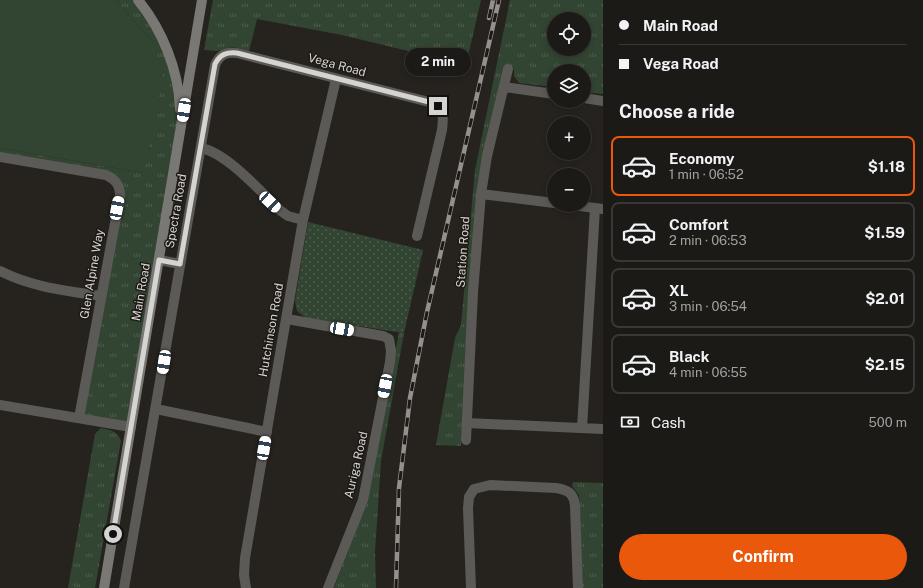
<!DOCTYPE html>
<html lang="en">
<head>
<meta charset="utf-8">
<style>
	:root { --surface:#1c1a17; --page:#292724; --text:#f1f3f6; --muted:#a0a1a1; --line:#3a3836; --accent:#ea580c }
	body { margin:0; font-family:"Public Sans",sans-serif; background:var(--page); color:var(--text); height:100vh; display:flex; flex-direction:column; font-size:15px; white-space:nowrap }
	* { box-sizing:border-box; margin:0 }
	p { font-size:13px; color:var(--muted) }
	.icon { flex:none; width:22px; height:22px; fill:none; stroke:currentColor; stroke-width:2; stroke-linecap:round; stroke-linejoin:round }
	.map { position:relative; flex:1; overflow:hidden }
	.sheet { display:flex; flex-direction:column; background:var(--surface); width:320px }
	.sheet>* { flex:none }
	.top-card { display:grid; align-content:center; height:88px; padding:0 16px; background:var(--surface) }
	.tools { position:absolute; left:547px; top:12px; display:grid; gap:8px }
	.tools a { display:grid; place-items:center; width:44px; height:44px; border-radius:50%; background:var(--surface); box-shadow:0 2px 6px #0003,0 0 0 1px var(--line); font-size:20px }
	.end { position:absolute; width:18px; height:18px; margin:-9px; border:5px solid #d6d4d1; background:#111; box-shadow:0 0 0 2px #111 }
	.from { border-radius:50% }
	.bubble { position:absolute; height:28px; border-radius:14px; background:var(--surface); box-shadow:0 2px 6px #0003,0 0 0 1px var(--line); font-size:13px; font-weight:700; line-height:28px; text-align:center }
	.car { position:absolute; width:12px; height:24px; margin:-12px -6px; border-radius:5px; box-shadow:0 0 3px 1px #0007; background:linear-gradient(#fff 24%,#345 0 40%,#fff 0 76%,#345 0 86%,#fff 0) }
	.top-card b { display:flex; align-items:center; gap:14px; height:38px; font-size:15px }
	.top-card b+b { border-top:1px solid var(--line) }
	.top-card i { width:10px; height:10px; background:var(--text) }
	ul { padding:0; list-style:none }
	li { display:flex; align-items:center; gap:12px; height:60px; margin:0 8px 6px; padding:0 8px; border:2px solid var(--line); border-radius:8px }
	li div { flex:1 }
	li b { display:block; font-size:15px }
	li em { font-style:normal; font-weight:700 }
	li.on { border-color:var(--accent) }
	li>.icon { width:36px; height:36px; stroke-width:1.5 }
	h2 { padding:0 16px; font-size:18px; line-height:48px }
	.pay { display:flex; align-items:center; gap:10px; height:44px; padding:0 16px; font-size:15px }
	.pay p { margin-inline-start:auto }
	.primary-button { display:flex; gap:8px; margin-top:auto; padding:8px 16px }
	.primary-button a { flex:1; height:46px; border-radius:24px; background:var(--accent); color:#fff; font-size:16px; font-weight:700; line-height:46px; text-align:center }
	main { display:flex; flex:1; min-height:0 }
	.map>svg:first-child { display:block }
	.grass { fill:url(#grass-tufts); fill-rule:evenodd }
	.park { fill:url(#park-dots) }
	.garden { fill:#324432 }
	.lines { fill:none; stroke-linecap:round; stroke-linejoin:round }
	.minor { stroke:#5b5a57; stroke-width:10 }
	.secondary { stroke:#7a7874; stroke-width:10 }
	.rail-casing { stroke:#93908d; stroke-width:4.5 }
	.rail { stroke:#1d1915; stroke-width:3; stroke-dasharray:9; stroke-linecap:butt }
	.route { stroke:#d6d4d1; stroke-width:5 }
	.labels { text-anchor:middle; stroke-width:3; stroke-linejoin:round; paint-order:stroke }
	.street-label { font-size:12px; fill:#d6d4d1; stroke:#1d1915 }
</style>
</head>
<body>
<main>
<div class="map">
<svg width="603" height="588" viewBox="0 0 603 588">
	<defs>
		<pattern id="grass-tufts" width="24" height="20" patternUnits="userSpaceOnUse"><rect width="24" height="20" fill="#324432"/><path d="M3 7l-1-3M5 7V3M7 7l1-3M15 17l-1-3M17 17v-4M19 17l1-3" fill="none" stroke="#4f5e4f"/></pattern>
		<pattern id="park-dots" width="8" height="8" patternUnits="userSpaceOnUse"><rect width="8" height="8" fill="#324432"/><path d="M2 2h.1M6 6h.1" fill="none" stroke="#4f5e4f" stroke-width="1.8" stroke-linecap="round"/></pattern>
	</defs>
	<rect width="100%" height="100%" fill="#26231f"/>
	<!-- grass -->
	<path class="grass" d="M116 0H138L169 57 180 116 131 427 79 418 120 196 117 182 0 157V148L144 173 153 42Z
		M213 0H481L466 65 342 35 257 19 249 51 233 47 217 51 204 50Z
		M510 0H603V94L584 92V71H554V87L519 83 514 76V69L503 68 484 151 475 209 461 446 436 445 455 338 461 325 475 170ZM554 19H584V49H554Z
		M399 332 404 333 381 461 375 552 376 588H334L369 494Z
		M101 428C110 430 118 431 121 441L95 588H68L95 434Z
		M573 482 603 483V588H583L579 495 572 486Z"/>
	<!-- park -->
	<path class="park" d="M308 222 423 250 404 333 306 318 297 311 295 301Z"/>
	<!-- garden -->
	<path class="garden" d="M0 0H116L153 42 163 73 144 173 0 148Z"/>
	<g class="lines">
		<!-- minor -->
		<path class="minor" d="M504 87 554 94
			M584 98 603 101
			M201 148C227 153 261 192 281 211L288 216 303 220
			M0 157 106 175C116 180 120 185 120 196L79 418
			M481 194 554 203
			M572 205 603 209
			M159 260 180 264
			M0 271C31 287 67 291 101 296
			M287 319 383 336 389 339 391 351 390 362 363 500 328 588
			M0 405 131 427
			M156 409 267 432
			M467 423 603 429
			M582 428 595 208
			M466 440 473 292 481 194 487 156 508 69
			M124 588 215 65C220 54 226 52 237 53L429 102C444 109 444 114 442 130L417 236
			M246 588 244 575 245 558 303 220 336 79
			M471 588 468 508 469 497 474 489 490 485 556 488C569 490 574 494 575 506L578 588"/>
		<!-- secondary -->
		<path class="secondary" d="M138 0C162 29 179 71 180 109
			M104 588 202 0"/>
		<!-- rail casing -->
		<g class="rail-casing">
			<path id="rail" d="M489 18 493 0
				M396 588 399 488 410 398 427 312 499 0"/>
		</g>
		<!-- rail -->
		<use href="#rail" class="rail"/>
	</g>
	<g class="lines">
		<!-- route -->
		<path class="route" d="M113 534 159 260 180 264 215 64C220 54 227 52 237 53L429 102 438 106"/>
	</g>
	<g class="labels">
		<!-- street labels -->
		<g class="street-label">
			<text transform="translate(337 65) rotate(15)" y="4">Vega Road</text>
			<text transform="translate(176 211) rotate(-80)" y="4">Spectra Road</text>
			<text transform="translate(463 252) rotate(-86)" y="4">Station Road</text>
			<text transform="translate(92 274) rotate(-80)" y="4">Glen Alpine Way</text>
			<text transform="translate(141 292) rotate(-80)" y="4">Main Road</text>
			<text transform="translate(271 330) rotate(-80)" y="4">Hutchinson Road</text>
			<text transform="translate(356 465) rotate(-77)" y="4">Auriga Road</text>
		</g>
	</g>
</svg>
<div class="tools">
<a><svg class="icon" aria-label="locate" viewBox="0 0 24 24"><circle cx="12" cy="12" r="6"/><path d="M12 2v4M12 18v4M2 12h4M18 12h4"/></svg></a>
<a><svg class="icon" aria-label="layers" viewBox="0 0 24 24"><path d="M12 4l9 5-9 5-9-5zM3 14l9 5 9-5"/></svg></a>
<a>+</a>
<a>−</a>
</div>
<i class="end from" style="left:113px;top:534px"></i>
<i class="end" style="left:438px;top:106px"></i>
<div class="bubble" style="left:405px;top:48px;width:66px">2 min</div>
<i class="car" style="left:184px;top:110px;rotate:189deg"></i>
<i class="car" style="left:270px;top:202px;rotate:133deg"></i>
<i class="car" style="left:117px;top:208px;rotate:11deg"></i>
<i class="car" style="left:342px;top:329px;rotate:100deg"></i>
<i class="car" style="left:164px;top:362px;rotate:189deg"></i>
<i class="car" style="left:385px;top:386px;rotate:191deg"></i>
<i class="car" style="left:264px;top:448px;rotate:10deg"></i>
</div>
<section class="sheet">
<div class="top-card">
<b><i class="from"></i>Main Road</b>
<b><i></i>Vega Road</b>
</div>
<h2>Choose a ride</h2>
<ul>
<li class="on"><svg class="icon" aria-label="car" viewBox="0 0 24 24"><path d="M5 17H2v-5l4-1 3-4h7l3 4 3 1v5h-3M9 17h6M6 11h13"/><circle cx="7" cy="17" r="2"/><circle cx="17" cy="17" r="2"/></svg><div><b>Economy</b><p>1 min · 06:52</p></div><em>$1.18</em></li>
<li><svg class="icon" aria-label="car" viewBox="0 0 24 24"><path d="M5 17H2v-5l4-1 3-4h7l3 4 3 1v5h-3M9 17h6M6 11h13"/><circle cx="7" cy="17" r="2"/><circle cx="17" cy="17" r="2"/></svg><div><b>Comfort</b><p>2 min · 06:53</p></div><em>$1.59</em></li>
<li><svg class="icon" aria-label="car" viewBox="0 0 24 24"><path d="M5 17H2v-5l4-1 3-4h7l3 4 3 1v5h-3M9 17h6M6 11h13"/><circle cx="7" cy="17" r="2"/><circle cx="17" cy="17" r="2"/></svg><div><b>XL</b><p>3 min · 06:54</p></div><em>$2.01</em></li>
<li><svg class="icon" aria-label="car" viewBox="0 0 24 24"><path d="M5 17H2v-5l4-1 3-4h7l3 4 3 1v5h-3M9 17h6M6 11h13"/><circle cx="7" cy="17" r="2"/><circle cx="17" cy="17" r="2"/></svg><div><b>Black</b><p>4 min · 06:55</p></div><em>$2.15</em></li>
</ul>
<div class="pay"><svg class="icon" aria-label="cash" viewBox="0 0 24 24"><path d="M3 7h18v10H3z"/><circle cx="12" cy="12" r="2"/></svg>Cash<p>500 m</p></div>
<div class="primary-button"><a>Confirm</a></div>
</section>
</main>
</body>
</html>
